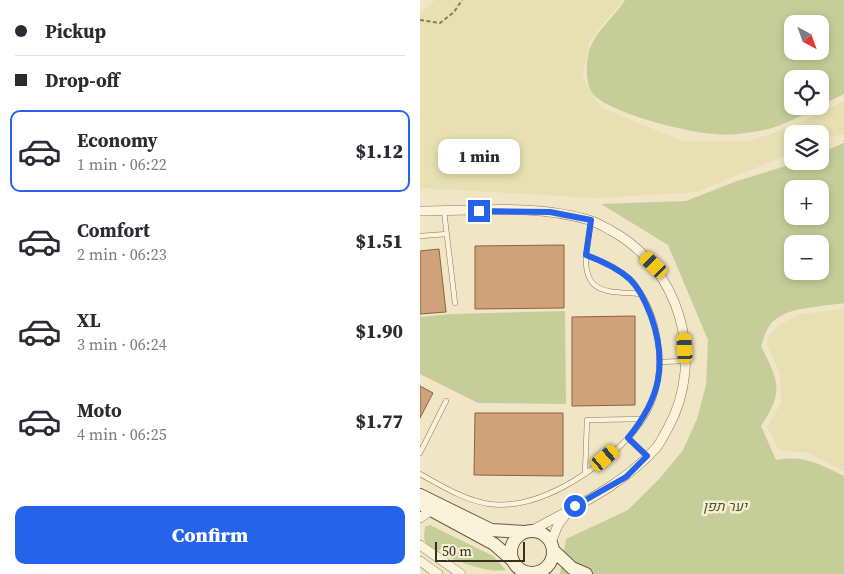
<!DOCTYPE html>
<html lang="en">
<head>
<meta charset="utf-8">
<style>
	:root { --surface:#fff; --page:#f7f7f7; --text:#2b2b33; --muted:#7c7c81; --line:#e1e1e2; --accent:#2563eb }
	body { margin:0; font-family:"Source Serif 4",Heebo,serif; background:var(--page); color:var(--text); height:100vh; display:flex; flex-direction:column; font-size:19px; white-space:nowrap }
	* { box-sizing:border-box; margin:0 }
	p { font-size:16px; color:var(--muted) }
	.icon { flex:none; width:28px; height:28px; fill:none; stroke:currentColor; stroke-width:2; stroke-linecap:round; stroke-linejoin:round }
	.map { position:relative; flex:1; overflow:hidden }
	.details { display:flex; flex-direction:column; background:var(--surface); width:420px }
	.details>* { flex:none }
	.hud { display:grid; align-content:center; height:110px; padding:0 15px; background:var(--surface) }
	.needle { width:32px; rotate:139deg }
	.buttons { position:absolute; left:364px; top:15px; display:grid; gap:10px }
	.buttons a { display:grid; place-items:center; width:45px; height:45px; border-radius:10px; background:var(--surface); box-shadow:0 2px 8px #0003; font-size:25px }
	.scale { position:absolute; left:15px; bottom:12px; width:90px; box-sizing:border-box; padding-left:5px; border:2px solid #3b2e1f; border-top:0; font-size:14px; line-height:18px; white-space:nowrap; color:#3b2e1f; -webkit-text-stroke:4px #f7efd5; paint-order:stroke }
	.end { position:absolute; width:22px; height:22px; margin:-11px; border:6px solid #2563eb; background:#fff; box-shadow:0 0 0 2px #fff }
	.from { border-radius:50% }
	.bubble { position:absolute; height:35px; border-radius:10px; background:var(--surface); box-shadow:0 2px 8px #0003; font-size:16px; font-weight:800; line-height:35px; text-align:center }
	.car { position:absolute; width:15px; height:30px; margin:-15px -8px; border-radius:6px; box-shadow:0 0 4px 1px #0007; background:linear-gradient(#f5c518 24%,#345 0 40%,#f5c518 0 76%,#345 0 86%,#f5c518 0) }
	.hud b { display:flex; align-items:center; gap:18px; height:48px; font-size:19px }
	.hud b+b { border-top:1px solid var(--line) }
	.hud i { width:12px; height:12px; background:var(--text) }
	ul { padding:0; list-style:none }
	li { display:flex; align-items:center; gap:15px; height:82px; margin:0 10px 8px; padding:0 5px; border:2px solid transparent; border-radius:10px }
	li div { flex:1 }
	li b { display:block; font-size:19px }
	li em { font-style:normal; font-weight:800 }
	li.on { border-color:var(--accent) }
	li>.icon { width:45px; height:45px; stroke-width:1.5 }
	.cta { display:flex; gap:10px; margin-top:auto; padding:10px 15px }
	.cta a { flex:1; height:58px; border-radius:10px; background:var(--accent); color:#fff; font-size:20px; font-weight:800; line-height:58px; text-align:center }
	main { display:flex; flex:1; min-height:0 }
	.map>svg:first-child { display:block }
	.farmland { fill:#e6e0b2 }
	.green { fill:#c5ce99; fill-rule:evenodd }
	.building { fill:#cfa27a; stroke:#8c6240 }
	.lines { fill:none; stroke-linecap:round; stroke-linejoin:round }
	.lane-casing { stroke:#8c775b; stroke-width:5.5 }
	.street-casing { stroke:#8c775b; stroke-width:10 }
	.secondary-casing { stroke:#6e583e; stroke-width:14 }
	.path { stroke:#8c775b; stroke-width:2; stroke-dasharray:4 2.5; stroke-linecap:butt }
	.lane { stroke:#faf2d9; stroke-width:4.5 }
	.street { stroke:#faf2d9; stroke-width:9 }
	.secondary { stroke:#faf2d9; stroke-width:12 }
	.route { stroke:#2563eb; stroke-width:6 }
	.labels { text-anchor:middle; stroke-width:5; stroke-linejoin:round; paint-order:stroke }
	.park-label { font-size:14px; font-style:italic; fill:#495825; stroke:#f7efd5 }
</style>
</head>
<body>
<main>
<section class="details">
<div class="hud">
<b><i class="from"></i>Pickup</b>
<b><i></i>Drop-off</b>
</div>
<ul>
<li class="on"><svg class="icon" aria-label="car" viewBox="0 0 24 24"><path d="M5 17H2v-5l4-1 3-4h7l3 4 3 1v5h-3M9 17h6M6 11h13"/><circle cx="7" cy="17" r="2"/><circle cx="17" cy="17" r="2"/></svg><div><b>Economy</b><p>1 min · 06:22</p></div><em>$1.12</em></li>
<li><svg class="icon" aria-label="car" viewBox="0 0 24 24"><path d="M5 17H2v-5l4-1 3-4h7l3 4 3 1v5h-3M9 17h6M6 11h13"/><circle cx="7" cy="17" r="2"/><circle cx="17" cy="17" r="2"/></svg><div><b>Comfort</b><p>2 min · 06:23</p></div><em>$1.51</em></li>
<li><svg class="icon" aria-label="car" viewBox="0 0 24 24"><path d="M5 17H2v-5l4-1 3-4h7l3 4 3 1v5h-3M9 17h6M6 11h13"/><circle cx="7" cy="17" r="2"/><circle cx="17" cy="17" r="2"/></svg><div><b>XL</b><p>3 min · 06:24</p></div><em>$1.90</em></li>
<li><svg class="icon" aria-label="car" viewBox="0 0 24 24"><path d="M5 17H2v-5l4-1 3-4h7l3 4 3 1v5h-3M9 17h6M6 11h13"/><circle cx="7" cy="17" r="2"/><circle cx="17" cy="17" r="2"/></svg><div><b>Moto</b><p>4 min · 06:25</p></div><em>$1.77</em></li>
</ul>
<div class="cta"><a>Confirm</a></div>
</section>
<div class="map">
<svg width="424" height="574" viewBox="0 0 424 574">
	<rect width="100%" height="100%" fill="#f0e5c5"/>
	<!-- farmland -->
	<path class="farmland" d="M15 0H203L170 40 162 76 180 107 262 141H329L369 128 424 101V135L413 136 400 141V134H372V153L276 192 176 198 0 188V13Z
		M424 309V471L389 453 359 450 347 427 361 403 360 373 347 345 349 335 359 325 381 314Z"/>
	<!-- green -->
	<path class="green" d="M205 0H424V94L400 106V79H372V106H400C381 115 364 126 344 130 329 133 309 136 294 134 270 133 182 112 171 91 166 82 166 66 168 57 170 35 195 17 205 0ZM372 24H400V51H372Z
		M424 143V303C403 307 373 306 356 319 347 325 344 337 341 346 359 382 364 391 341 426L356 460C384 455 399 464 424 476V574H140L146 539 208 510 240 478 263 450 277 419 286 385 288 340 248 245 181 204 266 201 317 181 382 161H400V153ZM372 189H400V216H372ZM372 244H400V271H372Z
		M145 311 146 404 58 403 0 374V317L32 314Z
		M10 525 73 556 86 570C63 574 26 557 7 545 3 539 4 535 5 527Z"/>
	<!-- building -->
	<path class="building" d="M144 245V308L55 309V246Z
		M19 249 26 312 0 314V251Z
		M215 316V405L152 406V317Z
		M0 386 13 393 0 418Z
		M55 413H143V476L54 475Z"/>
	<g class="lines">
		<!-- lane casing -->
		<g class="lane-casing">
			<path id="lane" d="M24 211 35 303
				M0 236 27 234
				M166 255C164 296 189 291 221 294
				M240 362 264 361
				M208 438 227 456
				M0 453 26 401
				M0 474C22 486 44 500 69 504 98 508 128 496 152 482 180 465 210 442 227 413 248 375 242 310 209 279 197 267 181 261 166 255L171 221
				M165 474 167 420 223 419"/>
		</g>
		<!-- street casing -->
		<g class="street-casing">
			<path id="street" d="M0 211C55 211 116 204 169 220 176 222 183 226 190 230 260 267 286 359 248 428 244 435 241 442 236 448 202 486 156 506 111 531
				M0 518 10 511
				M131 542 138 525 146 514
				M0 545 41 574
				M0 561 18 574"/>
		</g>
		<!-- secondary casing -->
		<g class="secondary-casing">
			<path id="secondary" d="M0 495 71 530 105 532
				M0 504 74 544 91 559
				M91 552a21 21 0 1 1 42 0a21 21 0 1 1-42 0Z
				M133 550 152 568 166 574"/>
		</g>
		<!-- path -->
		<path class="path" d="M0 20 20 23 34 12 42 0"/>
		<!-- lane -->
		<use href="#lane" class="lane"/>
		<!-- street -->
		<use href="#street" class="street"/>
		<!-- secondary -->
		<use href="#secondary" class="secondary"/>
	</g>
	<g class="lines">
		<!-- route -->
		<path class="route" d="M59 211 130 212 171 220 166 255C182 261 197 268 210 279 220 289 226 303 231 316 248 364 240 399 208 438L227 456 206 477 155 506"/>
	</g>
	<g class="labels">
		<!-- park labels -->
		<g class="park-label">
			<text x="305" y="511">יער תפן</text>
		</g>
	</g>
</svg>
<div class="buttons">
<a><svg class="needle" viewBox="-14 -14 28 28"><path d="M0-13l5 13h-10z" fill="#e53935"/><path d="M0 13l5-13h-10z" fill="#7c7c81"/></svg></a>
<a><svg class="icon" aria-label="locate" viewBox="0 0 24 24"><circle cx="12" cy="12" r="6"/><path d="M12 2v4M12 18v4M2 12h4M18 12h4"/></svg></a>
<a><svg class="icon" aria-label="layers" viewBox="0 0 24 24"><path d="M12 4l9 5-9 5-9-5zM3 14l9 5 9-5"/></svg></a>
<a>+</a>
<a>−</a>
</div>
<div class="scale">50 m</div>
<i class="end from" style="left:155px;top:506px"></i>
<i class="end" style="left:59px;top:211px"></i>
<div class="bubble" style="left:18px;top:139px;width:82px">1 min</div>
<i class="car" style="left:234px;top:265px;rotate:314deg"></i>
<i class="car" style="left:265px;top:348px;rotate:357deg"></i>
<i class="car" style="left:185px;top:458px;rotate:50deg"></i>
</div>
</main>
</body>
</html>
